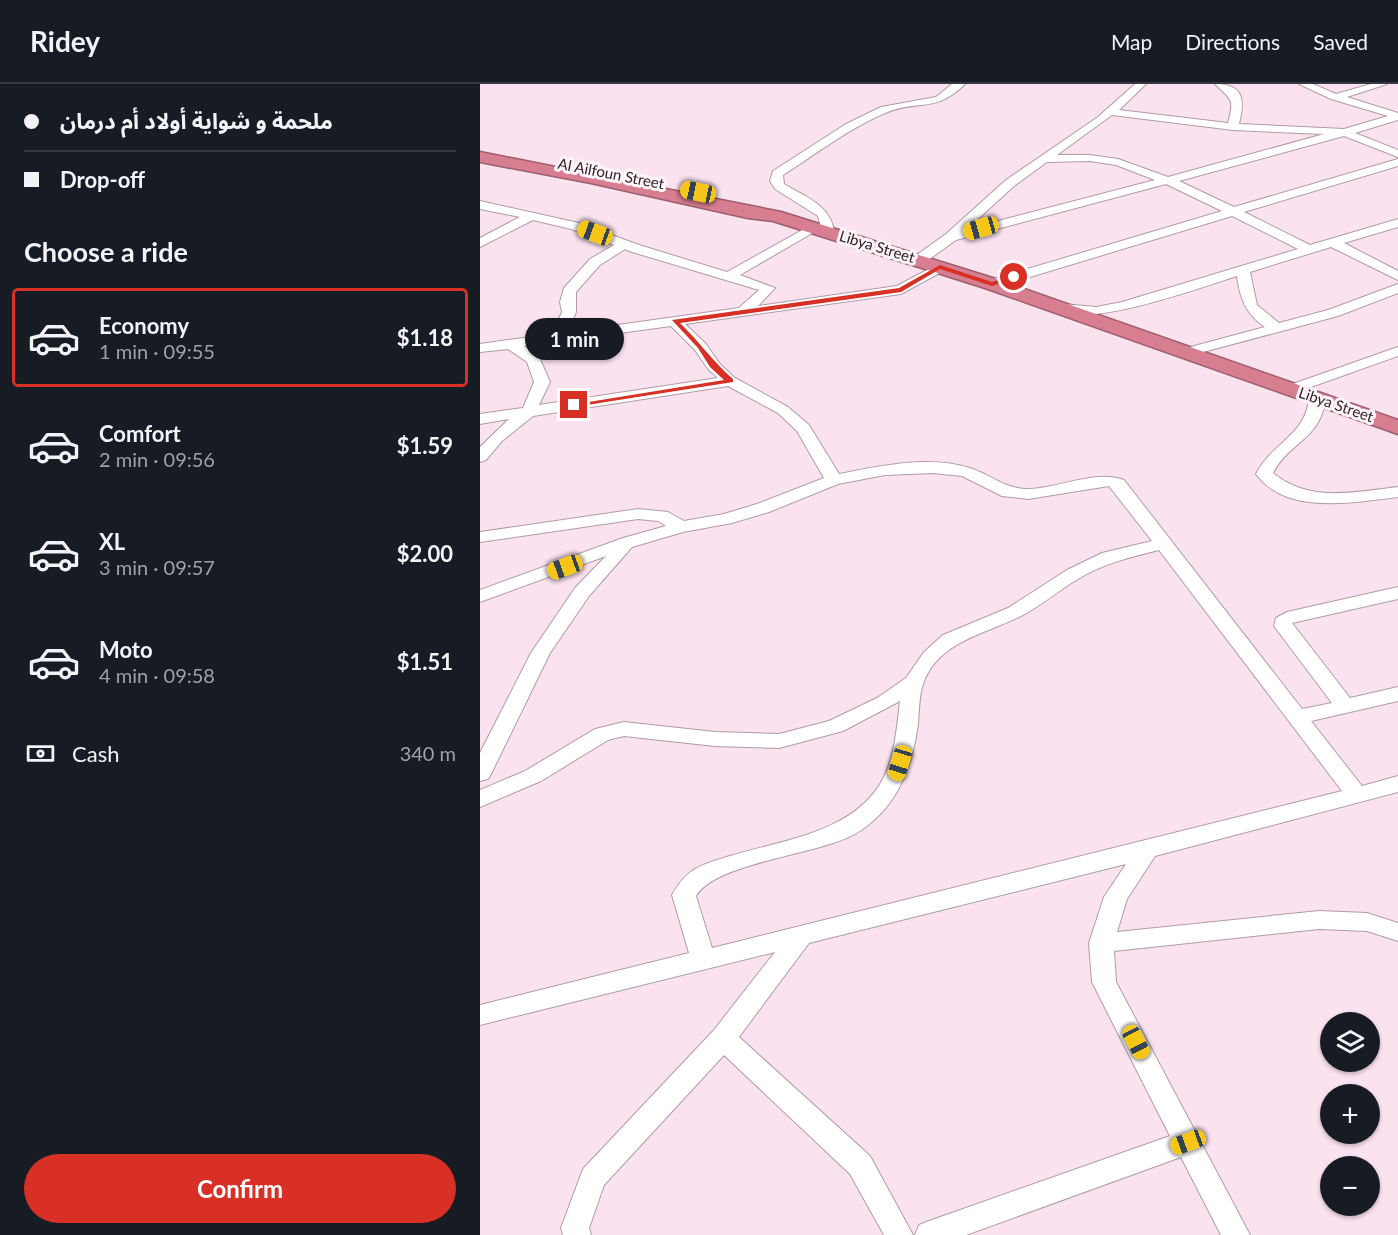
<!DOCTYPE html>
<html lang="en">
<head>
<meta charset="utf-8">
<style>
	:root { --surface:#171b24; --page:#242831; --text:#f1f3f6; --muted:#9ea1a6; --line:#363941; --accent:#d93025 }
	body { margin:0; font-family:Lato,"Noto Sans Arabic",sans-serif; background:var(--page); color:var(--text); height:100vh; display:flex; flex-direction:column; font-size:22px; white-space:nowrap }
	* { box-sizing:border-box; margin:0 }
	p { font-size:20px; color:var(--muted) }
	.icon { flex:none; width:33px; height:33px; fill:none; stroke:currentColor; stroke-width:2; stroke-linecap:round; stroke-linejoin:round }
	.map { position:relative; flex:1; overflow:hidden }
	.panel { display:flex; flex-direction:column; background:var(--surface); width:480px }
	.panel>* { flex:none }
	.banner { display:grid; align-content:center; height:132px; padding:0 24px; background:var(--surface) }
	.buttons { position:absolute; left:840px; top:928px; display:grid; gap:12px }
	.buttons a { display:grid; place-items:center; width:60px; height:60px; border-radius:50%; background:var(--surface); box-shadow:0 2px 4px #0004; font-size:30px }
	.end { position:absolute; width:27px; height:27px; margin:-14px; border:8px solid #d93025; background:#fff; box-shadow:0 0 0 3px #fff }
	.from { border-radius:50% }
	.bubble { position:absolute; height:42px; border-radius:21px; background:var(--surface); box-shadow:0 2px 4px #0004; font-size:20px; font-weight:700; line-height:42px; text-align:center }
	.car { position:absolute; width:18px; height:36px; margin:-18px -9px; border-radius:8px; box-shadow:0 0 4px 2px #0007; background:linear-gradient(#f5c518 24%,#345 0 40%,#f5c518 0 76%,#345 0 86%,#f5c518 0) }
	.banner b { display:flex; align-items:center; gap:21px; height:57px; font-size:22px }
	.banner b+b { border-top:2px solid var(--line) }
	.banner i { width:15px; height:15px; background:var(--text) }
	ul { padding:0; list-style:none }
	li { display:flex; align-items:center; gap:18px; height:99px; margin:0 12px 9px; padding:0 12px; border:3px solid transparent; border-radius:6px }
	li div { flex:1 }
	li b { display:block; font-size:22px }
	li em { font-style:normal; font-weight:700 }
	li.on { border-color:var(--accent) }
	li>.icon { width:54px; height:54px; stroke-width:1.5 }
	h2 { padding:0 24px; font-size:27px; line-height:72px }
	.pay { display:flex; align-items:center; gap:15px; height:66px; padding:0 24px; font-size:22px }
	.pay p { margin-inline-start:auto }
	.cta { display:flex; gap:12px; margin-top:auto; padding:12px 24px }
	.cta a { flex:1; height:69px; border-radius:36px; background:var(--accent); color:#fff; font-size:24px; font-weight:700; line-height:69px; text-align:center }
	header { display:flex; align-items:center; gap:36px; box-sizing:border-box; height:84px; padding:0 30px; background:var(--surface); border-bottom:2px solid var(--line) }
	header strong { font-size:28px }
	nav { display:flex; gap:33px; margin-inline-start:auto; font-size:21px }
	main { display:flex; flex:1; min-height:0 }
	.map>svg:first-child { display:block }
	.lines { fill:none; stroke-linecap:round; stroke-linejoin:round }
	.minor-casing { stroke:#b19ba7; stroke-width:2 }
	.highway-casing { stroke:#9c5e6d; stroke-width:3 }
	.minor { fill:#fff; fill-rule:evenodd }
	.highway { fill:#d77e91; fill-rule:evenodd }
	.route { fill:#d93025 }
	.labels { text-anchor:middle; stroke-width:6; stroke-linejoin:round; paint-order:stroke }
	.far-street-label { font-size:15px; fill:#2d2429; stroke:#fef4f9 }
</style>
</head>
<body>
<header>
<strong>Ridey</strong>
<nav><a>Map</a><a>Directions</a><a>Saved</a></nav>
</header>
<main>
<section class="panel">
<div class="banner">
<b><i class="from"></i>ملحمة و شواية أولاد أم درمان</b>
<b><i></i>Drop-off</b>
</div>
<h2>Choose a ride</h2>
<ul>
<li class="on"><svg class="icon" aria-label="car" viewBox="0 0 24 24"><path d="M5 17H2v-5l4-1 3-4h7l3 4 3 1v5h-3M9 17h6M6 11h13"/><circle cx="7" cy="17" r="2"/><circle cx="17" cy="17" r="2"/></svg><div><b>Economy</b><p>1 min · 09:55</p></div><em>$1.18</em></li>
<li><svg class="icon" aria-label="car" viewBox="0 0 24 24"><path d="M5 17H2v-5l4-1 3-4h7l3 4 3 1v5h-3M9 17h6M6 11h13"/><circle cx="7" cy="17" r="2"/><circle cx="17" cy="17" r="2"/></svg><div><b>Comfort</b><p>2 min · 09:56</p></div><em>$1.59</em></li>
<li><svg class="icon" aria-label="car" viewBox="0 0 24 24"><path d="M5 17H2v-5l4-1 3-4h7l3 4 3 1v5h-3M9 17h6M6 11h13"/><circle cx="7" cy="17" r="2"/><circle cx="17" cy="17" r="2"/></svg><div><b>XL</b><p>3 min · 09:57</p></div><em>$2.00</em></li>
<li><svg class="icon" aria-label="car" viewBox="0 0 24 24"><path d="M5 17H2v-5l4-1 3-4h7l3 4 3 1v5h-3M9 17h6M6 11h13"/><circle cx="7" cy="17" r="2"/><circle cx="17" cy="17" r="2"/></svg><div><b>Moto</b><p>4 min · 09:58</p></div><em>$1.51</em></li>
</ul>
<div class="pay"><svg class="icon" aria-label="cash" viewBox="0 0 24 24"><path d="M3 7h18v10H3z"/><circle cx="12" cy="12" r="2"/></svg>Cash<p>340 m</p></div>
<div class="cta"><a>Confirm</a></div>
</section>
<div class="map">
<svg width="918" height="1151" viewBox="0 0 918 1151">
	<rect width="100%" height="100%" fill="#fae2ef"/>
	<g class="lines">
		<!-- minor casing -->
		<g class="minor-casing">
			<path id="minor" d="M472 0H485C455 30 437 15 405 29 368 45 336 70 303 91L304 100C324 112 352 122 354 148L348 152 344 151 341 144 260 191 295 204 278 222 417 202 460 179 467 183 465 186 421 210 205 240 226 260 239 279 255 294 308 323 329 341 359 390C400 382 448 371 490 384 509 390 524 404 545 405 577 406 613 385 644 396L822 625 852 619 794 542 796 534 807 528 918 503V515L812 539 870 614 918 603V617L831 637 882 702 918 692V708L675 772 647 815 637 848 839 827 887 829 918 839V857L887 847 839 845 634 867 636 898 770 1151H741L701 1073 486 1151H435L439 1141 449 1137 690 1052 612 898 609 859 624 813 646 780 329 859 259 953 390 1072 433 1151H404L370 1090 244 971 124 1101 109 1144 111 1151H83L81 1144 103 1085 234 946 295 868 0 941V921L209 869 192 811C208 783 221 781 250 772 303 756 377 748 404 693 415 670 417 642 420 617L363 647 299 664 235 662 144 652 128 656 61 697 0 723V706L45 687 115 645 144 638 235 648 299 650 349 637 397 614 426 594 444 568 463 551 528 524 587 486 622 469 672 457 629 402 548 415 522 412 482 392 453 389 405 391 358 400 289 428 252 439 203 448 152 463 109 512 70 569 11 690 8 695 0 697V669L51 569 95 504 126 472 0 518V506L143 454 186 442 178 437 158 435 0 458V448L158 425 188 428 204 437 244 430 277 420 344 394 317 347 298 329 248 302 53 332 22 357 6 376 0 378V363L29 335 0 340V330L43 324 54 298 47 278 28 265 0 268V260L72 250 82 228 80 218 84 204 110 175 134 161 91 145 53 136 0 163V154L40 133 0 125V117L99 139 159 161 247 188 331 141 335 140 341 144 338 132 295 105 290 97 293 87 366 40 401 23 456 13ZM145 165 149 167 279 206 259 224 88 248 96 228V208L120 181ZM191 242 215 266 228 285 238 294 59 321 70 298 59 273 44 262ZM679 466 862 707 232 864 216 812C236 778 338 771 375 750 416 726 432 685 438 640 439 628 439 612 443 600 458 557 506 550 541 532 561 522 579 506 598 495 624 479 651 473 679 466Z
				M655 0H666L639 26 748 39C755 14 751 16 735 0 764 0 765 16 759 40L864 45 908 32 851 15 819 0H833L856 10 891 0H907L867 13 918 29V36L875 49 918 66V73L864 52 699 97 754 123 918 75V82L764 128 830 161 918 135V143L864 159 918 187V196L851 163 770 188 777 221 799 239 848 226 918 200V209L858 232 708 272 701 268 703 265 785 243C766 230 760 215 757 192 725 202 600 248 576 224L583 220 616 223 642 218 818 165 752 132 517 203 512 204 505 200 507 197 742 127 686 100 476 156 444 179H434V173L466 150 526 96 618 33ZM632 31 753 46 844 50 688 93 638 75 610 71H577ZM610 77 636 81 675 96 487 145 534 102 567 78Z
				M918 263V272L817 308H807L804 305 807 302Z
				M837 308 845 313C843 355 809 357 793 389 829 419 875 408 918 403V413C874 418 806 432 776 390 792 358 827 351 829 313Z"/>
		</g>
		<!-- highway casing -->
		<g class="highway-casing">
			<path id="highway" d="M0 68 301 128 519 196 918 336V350L505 204 293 137 268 134 111 99 0 78Z"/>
		</g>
		<!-- minor -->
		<use href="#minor" class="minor"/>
		<!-- highway -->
		<use href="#highway" class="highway"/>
	</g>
	<!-- route -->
	<path class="route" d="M460 181 512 198 534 191 538 193 512 202 460 185 421 208 200 239C219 257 233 278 253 295V298L94 323 90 321 244 296 230 283 218 264 192 236 419 204Z"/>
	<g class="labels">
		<!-- far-street labels -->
		<g class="far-street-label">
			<text transform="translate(131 90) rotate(11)" y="5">Al Ailfoun Street</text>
			<text transform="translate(397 163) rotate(17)" y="5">Libya Street</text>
			<text transform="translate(856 321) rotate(19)" y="5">Libya Street</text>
		</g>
	</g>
</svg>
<div class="buttons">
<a><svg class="icon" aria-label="layers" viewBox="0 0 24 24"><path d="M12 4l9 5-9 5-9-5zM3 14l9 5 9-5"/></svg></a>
<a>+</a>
<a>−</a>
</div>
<i class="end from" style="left:534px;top:193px"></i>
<i class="end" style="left:94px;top:321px"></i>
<div class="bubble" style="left:45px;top:234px;width:99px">1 min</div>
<i class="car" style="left:218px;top:108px;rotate:282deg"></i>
<i class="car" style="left:501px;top:144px;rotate:254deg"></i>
<i class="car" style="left:115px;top:149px;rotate:290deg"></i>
<i class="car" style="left:85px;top:483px;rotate:250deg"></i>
<i class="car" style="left:420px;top:679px;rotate:197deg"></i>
<i class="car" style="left:656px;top:958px;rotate:152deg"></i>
<i class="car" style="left:708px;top:1058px;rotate:250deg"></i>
</div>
</main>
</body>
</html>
